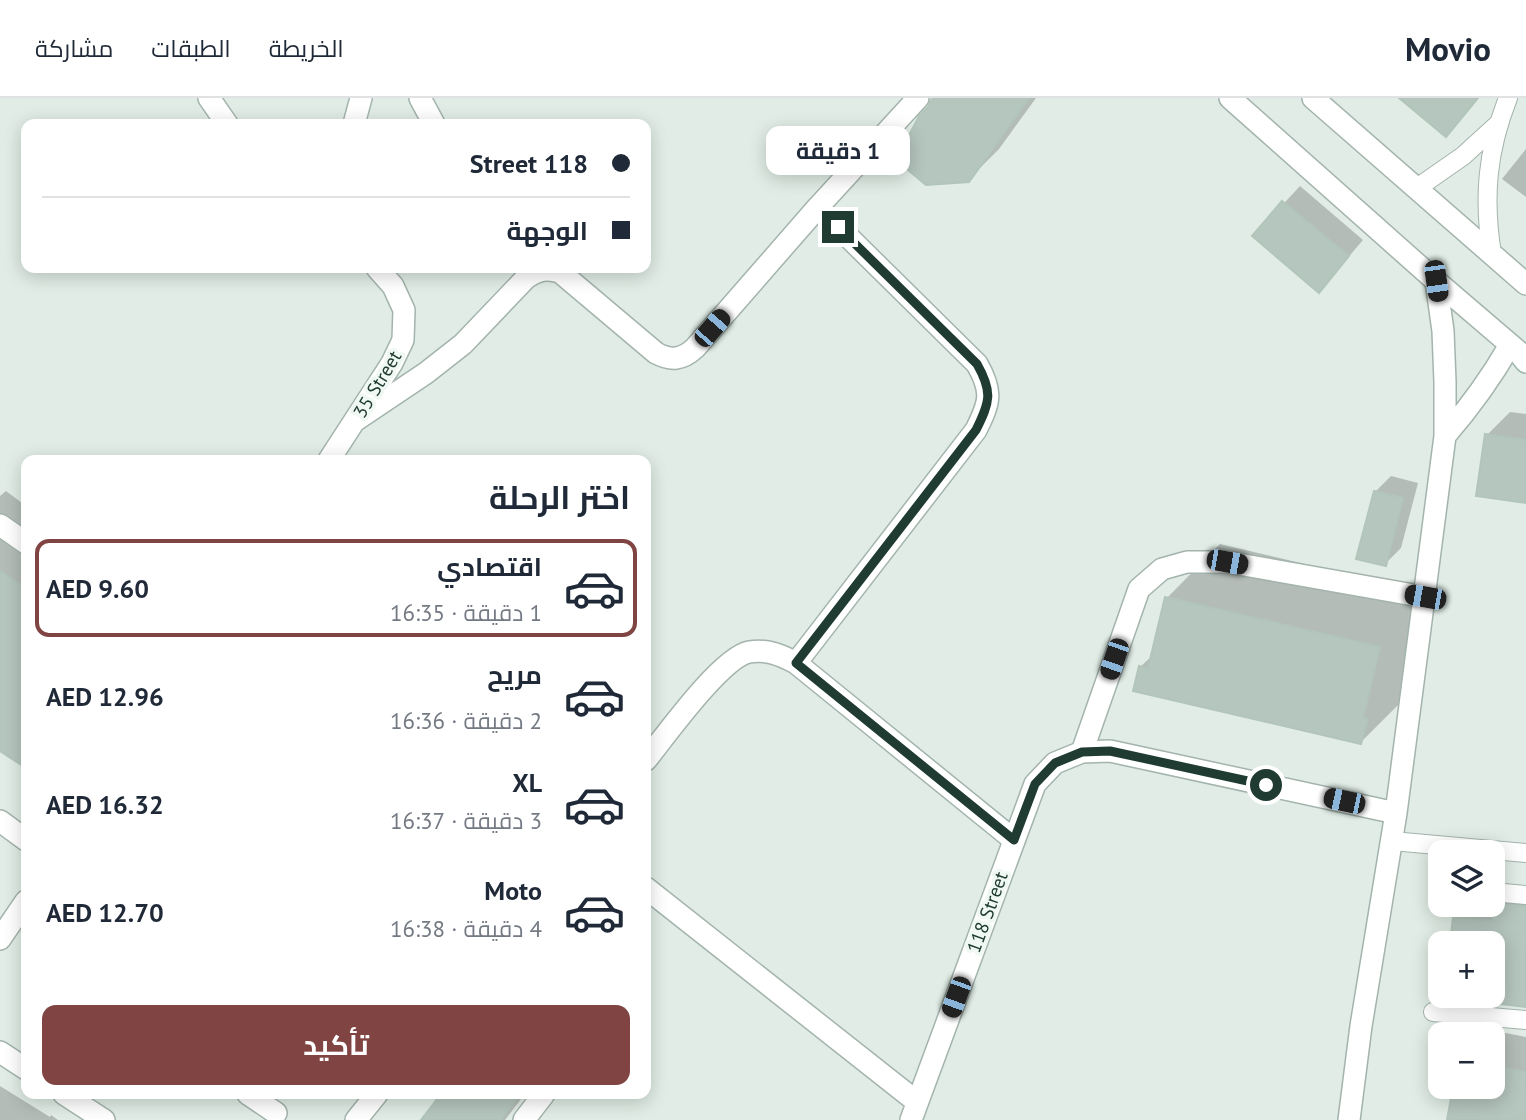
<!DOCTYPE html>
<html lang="ar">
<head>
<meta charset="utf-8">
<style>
	:root { --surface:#fff; --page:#f6f6f7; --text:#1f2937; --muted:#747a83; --line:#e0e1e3; --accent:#804543 }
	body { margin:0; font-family:"PT Sans",Cairo,sans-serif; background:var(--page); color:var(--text); direction:rtl; height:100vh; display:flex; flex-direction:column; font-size:26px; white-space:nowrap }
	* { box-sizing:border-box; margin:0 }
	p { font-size:23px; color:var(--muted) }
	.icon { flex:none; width:38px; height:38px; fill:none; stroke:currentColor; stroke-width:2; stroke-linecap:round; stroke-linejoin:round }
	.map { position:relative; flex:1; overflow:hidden; direction:ltr }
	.panel { position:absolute; left:21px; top:357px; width:630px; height:644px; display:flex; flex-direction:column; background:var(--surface); border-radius:14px; box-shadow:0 4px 18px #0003; direction:rtl }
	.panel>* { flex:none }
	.banner { position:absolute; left:21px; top:21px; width:630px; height:154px; border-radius:14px; box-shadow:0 4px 18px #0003; direction:rtl; display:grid; align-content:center; height:154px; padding:0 21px; background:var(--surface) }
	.buttons { position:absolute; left:1428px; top:742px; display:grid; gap:14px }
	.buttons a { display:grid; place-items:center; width:77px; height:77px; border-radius:14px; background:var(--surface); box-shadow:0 4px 18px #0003; font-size:35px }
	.end { position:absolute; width:32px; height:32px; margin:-16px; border:9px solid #203c32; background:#fff; box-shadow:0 0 0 4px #fff }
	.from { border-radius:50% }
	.bubble { position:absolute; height:49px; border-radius:14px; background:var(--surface); box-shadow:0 4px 18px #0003; font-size:23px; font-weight:700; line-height:49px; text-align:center; direction:rtl }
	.car { position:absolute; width:21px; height:42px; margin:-21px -10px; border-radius:9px; box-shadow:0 0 5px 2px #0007; background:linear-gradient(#222 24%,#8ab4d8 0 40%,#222 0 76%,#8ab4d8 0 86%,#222 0) }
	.banner b { display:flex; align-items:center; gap:24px; height:66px; font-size:26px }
	.banner b+b { border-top:2px solid var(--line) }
	.banner i { width:18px; height:18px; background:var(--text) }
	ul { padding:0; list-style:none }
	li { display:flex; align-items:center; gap:21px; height:98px; margin:0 14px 10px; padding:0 7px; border:4px solid transparent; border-radius:14px }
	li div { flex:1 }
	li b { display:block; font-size:26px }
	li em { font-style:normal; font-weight:700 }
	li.selected { border-color:var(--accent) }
	li>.icon { width:63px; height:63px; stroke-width:1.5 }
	h2 { padding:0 21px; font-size:32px; line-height:84px }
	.button { display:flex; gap:14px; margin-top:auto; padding:14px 21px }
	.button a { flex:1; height:80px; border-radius:14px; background:var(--accent); color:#fff; font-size:28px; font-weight:700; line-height:80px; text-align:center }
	header { display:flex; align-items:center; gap:42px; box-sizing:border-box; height:98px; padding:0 35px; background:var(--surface); border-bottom:2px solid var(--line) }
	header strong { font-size:33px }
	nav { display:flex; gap:38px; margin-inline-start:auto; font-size:24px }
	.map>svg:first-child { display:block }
	.shadow { fill:#0003 }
	.building { fill:#b5c6be; stroke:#b2c5bb; stroke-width:2 }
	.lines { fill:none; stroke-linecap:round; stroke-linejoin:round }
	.service-casing { stroke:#a3b4ac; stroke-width:20 }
	.minor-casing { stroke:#a3b4ac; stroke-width:24 }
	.tertiary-casing { stroke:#a3b4ac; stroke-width:24 }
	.secondary-casing { stroke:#9eb8ac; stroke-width:24 }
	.service { stroke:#fff; stroke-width:18 }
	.minor { stroke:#fff; stroke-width:21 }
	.tertiary { stroke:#fff; stroke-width:21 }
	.secondary { stroke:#fff; stroke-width:21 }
	.route { stroke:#203c32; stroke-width:9 }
	.labels { text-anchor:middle; stroke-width:7; stroke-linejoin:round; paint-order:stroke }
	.street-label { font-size:19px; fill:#203c32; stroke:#f0f8f3 }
</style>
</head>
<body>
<header>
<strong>Movio</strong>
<nav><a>الخريطة</a><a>الطبقات</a><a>مشاركة</a></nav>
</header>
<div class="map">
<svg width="1526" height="1022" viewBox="0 0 1526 1022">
	<rect width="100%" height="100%" fill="#e0ece5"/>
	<!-- shadow -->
	<path class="shadow" d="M935 0H1036L999 51 968 82Z
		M1526 51V99L1502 81Z
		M1300 88 1363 142 1334 176 1318 192 1254 138Z
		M1510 314 1526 316V403L1487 337Z
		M1391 378 1418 385 1401 450 1385 466 1375 394Z
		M6 393 26 408V521L0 557V398Z
		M1220 446 1432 496 1414 591 1361 644 1140 569 1153 557 1167 500Z
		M1506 796 1526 799V908L1483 901V898H1478H1493V845H1452L1455 820 1465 810 1495 813 1496 806Z
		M1490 932 1526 939V1022H1449L1455 989H1493V936H1486Z
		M0 988 50 1019 51 1017 58 1022H0Z
		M444 996H525L505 1022H423Z"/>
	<!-- building -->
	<path class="building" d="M934 0H1029L969 84 926 87 896 62 919 18 928 9 931 2Z
		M1399 0H1478L1446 39Z
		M1282 103 1349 158 1319 195 1252 138Z
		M1485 336 1526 342V405L1476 398Z
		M1374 393 1403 400 1386 468 1356 461Z
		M0 473 26 491V670L0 653Z
		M1165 499 1380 549 1363 620 1368 621 1361 646 1133 593 1139 568 1148 570Z
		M1495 806 1526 809V909L1493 905V845H1450L1453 819 1492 823Z
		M1493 968 1526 974V1022H1447L1453 989H1493Z
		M441 996H520L500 1022H421Z"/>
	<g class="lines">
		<!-- service casing -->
		<g class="service-casing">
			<path id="service" d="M1417 90 1463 58 1497 27
				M1492 156C1483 100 1487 53 1508 0
				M1392 743 1526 755
				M1493 794 1526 797
				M1433 914 1526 922"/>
		</g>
		<!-- minor casing -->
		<g class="minor-casing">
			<path id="minor" d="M209 0 227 26
				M420 0 434 26
				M354 26 361 0
				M356 322 426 275 463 246 526 180C538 172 546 170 560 174L656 255C671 263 682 262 695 250L818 109 918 0
				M1445 338C1470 309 1491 280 1510 247
				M329 362 392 265 403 242 404 212 393 188 377 170
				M0 427 26 445
				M796 565 976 332C990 304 993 294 977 266L818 109
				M1082 654 1139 491 1162 471 1187 464H1227L1425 499
				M646 662C666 637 721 560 749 554 767 551 781 557 796 565L1014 742
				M0 723 26 742
				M646 790 917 1004
				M0 841 26 803
				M0 954 26 971
				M64 996 104 1022
				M248 996 276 1015
				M356 1022 377 996
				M524 1022 544 996
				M911 1022 1035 686 1055 665 1082 654 1110 653 1396 715
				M1349 1022 1361 928 1396 715 1445 338V284L1443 233 1436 183"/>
		</g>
		<!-- tertiary casing -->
		<g class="tertiary-casing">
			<path id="tertiary" d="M1230 0 1436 183 1526 260
				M1313 0 1526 186"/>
		</g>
		<!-- secondary casing -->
		<g class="secondary-casing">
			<path id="secondary" d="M1518 254 1526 264"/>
		</g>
		<!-- service -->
		<use href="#service" class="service"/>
		<!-- minor -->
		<use href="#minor" class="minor"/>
		<!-- tertiary -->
		<use href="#tertiary" class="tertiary"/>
		<!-- secondary -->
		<use href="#secondary" class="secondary"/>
	</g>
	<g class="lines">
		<!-- route -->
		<path class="route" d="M838 129 977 266C993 294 990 304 976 332L796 565 1014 742 1035 686 1055 665 1082 654 1110 653 1266 687"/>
	</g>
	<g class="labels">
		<!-- street labels -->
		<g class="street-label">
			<text transform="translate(377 286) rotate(-59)" y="7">35 Street</text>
			<text transform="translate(987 814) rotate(-70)" y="7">118 Street</text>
		</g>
	</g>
</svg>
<div class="buttons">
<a><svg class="icon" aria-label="layers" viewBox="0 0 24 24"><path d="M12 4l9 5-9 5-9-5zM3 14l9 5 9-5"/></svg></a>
<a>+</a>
<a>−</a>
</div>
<i class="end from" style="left:1266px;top:687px"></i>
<i class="end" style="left:838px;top:129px"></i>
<div class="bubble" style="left:766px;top:28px;width:144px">1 دقيقة</div>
<i class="car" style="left:1436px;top:183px;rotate:172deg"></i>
<i class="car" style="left:712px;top:230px;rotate:41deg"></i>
<i class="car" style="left:1227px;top:464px;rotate:100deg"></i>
<i class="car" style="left:1425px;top:499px;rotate:280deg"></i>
<i class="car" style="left:1114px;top:561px;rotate:199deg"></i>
<i class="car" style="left:1344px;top:703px;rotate:282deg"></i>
<i class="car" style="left:956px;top:899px;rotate:200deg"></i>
<div class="banner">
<b><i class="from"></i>118 Street</b>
<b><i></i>الوجهة</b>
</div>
<section class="panel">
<h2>اختر الرحلة</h2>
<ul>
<li class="selected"><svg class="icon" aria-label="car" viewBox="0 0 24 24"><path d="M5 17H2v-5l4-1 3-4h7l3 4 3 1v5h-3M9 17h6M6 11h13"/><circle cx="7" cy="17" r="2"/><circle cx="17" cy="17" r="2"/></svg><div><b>اقتصادي</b><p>1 دقيقة · 16:35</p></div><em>AED 9.60</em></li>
<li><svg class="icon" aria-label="car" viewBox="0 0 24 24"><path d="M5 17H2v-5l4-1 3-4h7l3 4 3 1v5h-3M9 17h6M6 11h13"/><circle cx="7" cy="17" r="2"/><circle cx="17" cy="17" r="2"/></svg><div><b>مريح</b><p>2 دقيقة · 16:36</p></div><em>AED 12.96</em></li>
<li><svg class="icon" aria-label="car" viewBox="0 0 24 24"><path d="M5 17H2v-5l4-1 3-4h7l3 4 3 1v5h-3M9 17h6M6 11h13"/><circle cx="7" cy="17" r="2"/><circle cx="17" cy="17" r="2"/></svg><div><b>XL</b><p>3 دقيقة · 16:37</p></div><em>AED 16.32</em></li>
<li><svg class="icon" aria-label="car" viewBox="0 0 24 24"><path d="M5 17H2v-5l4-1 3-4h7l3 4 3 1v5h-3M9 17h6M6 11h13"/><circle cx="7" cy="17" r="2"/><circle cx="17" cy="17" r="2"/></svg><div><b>Moto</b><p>4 دقيقة · 16:38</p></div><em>AED 12.70</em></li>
</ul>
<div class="button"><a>تأكيد</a></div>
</section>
</div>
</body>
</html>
